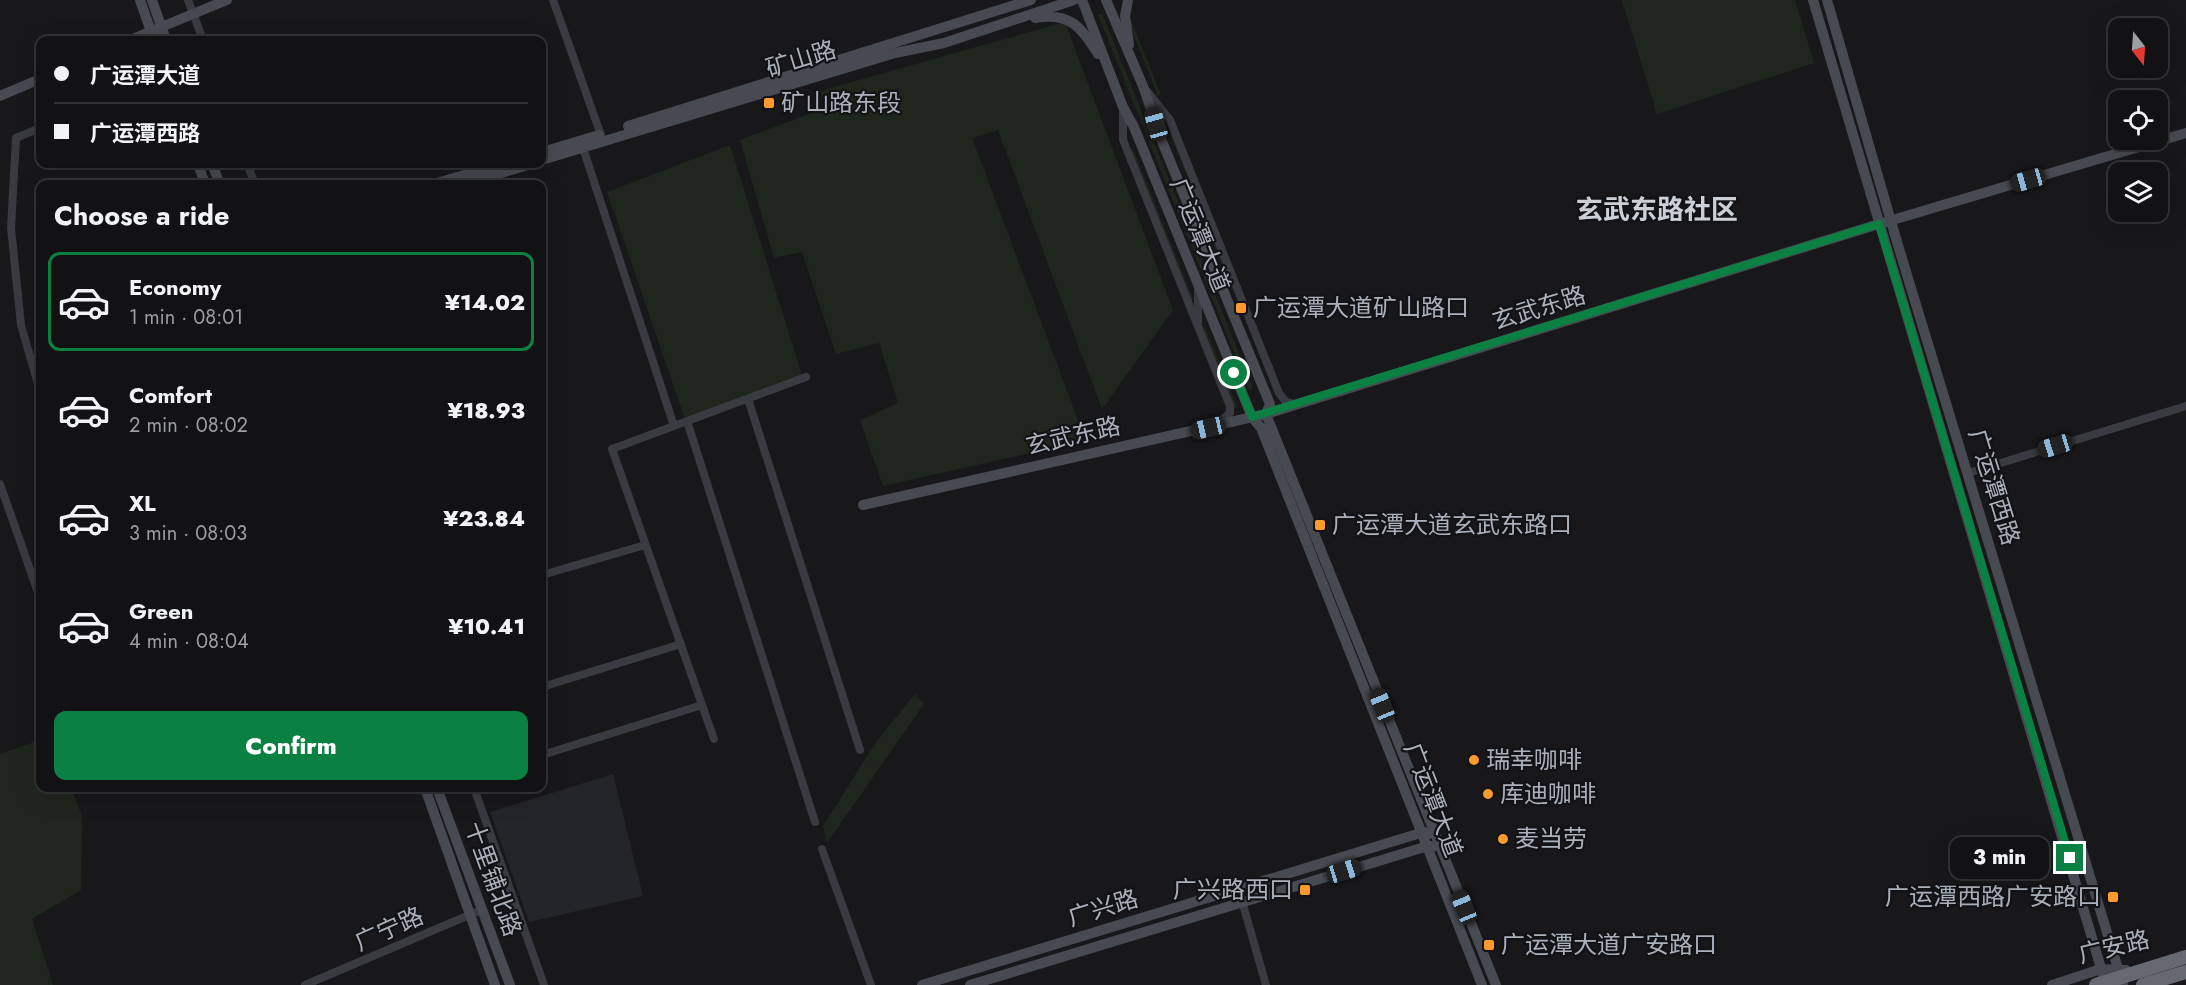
<!DOCTYPE html>
<html lang="en">
<head>
<meta charset="utf-8">
<style>
	:root { --surface:#121214; --page:#1f2022; --text:#f1f3f6; --muted:#9c9ea0; --line:#313234; --accent:#0b8043 }
	body { margin:0; font-family:Jost,"Noto Sans SC",sans-serif; background:var(--page); color:var(--text); height:100vh; display:flex; flex-direction:column; font-size:22px; white-space:nowrap }
	* { box-sizing:border-box; margin:0 }
	p { font-size:20px; color:var(--muted) }
	.icon { flex:none; width:33px; height:33px; fill:none; stroke:currentColor; stroke-width:2; stroke-linecap:round; stroke-linejoin:round }
	.map { position:relative; flex:1; overflow:hidden }
	.drawer { position:absolute; left:36px; top:180px; width:510px; height:612px; display:flex; flex-direction:column; background:var(--surface); border-radius:12px; box-shadow:0 6px 24px #0002,0 0 0 2px var(--line) }
	.drawer>* { flex:none }
	.hud { position:absolute; left:36px; top:36px; width:510px; height:132px; border-radius:12px; box-shadow:0 6px 24px #0002,0 0 0 2px var(--line); display:grid; align-content:center; height:132px; padding:0 18px; background:var(--surface) }
	.needle { width:39px; rotate:163deg }
	.fabs { position:absolute; left:2108px; top:18px; display:grid; gap:12px }
	.fabs a { display:grid; place-items:center; width:60px; height:60px; border-radius:12px; background:var(--surface); box-shadow:0 6px 24px #0002,0 0 0 2px var(--line); font-size:30px }
	.end { position:absolute; width:27px; height:27px; margin:-14px; border:8px solid #0b8043; background:#fff; box-shadow:0 0 0 3px #fff }
	.from { border-radius:50% }
	.bubble { position:absolute; height:42px; border-radius:12px; background:var(--surface); box-shadow:0 6px 24px #0002,0 0 0 2px var(--line); font-size:20px; font-weight:800; line-height:42px; text-align:center }
	.car { position:absolute; width:18px; height:36px; margin:-18px -9px; border-radius:8px; box-shadow:0 0 4px 2px #0007; background:linear-gradient(#222 24%,#8ab4d8 0 40%,#222 0 76%,#8ab4d8 0 86%,#222 0) }
	.hud b { display:flex; align-items:center; gap:21px; height:57px; font-size:22px }
	.hud b+b { border-top:2px solid var(--line) }
	.hud i { width:15px; height:15px; background:var(--text) }
	ul { padding:0; list-style:none }
	li { display:flex; align-items:center; gap:18px; height:99px; margin:0 12px 9px; padding:0 6px; border:3px solid transparent; border-radius:12px }
	li div { flex:1 }
	li b { display:block; font-size:22px }
	li em { font-style:normal; font-weight:800 }
	li.current { border-color:var(--accent) }
	li>.icon { width:54px; height:54px; stroke-width:1.5 }
	h2 { padding:0 18px; font-size:27px; line-height:72px }
	.button { display:flex; gap:12px; margin-top:auto; padding:12px 18px }
	.button a { flex:1; height:69px; border-radius:12px; background:var(--accent); color:#fff; font-size:24px; font-weight:800; line-height:69px; text-align:center }
	.map>svg:first-child { display:block }
	.built { fill:#242528 }
	.green { fill:#1e261e }
	.lines { fill:none; stroke-linecap:round; stroke-linejoin:round }
	.street { stroke:#393b40; stroke-width:8 }
	.secondary { stroke:#474a50; stroke-width:10 }
	.highway { stroke:#656a71; stroke-width:14 }
	.highway-bridge { stroke:#656a71; stroke-width:14 }
	.route { stroke:#0b8043; stroke-width:8 }
	.poi-dot { fill:#fc9a2f; stroke:#131316; stroke-width:2 }
	.labels { text-anchor:middle; stroke-width:4.5; stroke-linejoin:round; paint-order:stroke }
	.street-label { font-size:24px; fill:#aab1bb; stroke:#131316 }
	.poi-label { font-size:24px; fill:#aab1bb; stroke:#131316; text-anchor:start }
	.quarter-label { font-size:27px; font-weight:bold; fill:#cbd0d7; stroke:#131316 }
</style>
</head>
<body>
<div class="map">
<svg width="2186" height="985" viewBox="0 0 2186 985">
	<rect width="100%" height="100%" fill="#18181b"/>
	<!-- built -->
	<path class="built" d="M613 774 643 896 529 922 490 812Z"/>
	<!-- green -->
	<path class="green" d="M1622 0H1795L1814 63 1657 114Z
		M1102 13 1253 388 1249 390 1098 15Z
		M1065 22 1173 310 1102 409 998 130 972 138 1084 436 1080 442 883 486 860 420 898 403 879 343 836 354 802 252 774 258 740 140 825 108 820 91Z
		M1132 22 1161 95 1158 96 1129 23Z
		M1173 133 1236 289 1232 290 1170 134Z
		M730 145 803 378 686 422 607 192Z
		M1133 149 1193 299 1190 301 1129 151Z
		M1205 327 1237 407 1233 409 1201 329Z
		M915 694 924 704 827 843 823 826 876 742Z
		M40 740V788H71L82 816 81 890 32 919 53 985H0V754Z"/>
	<g class="lines">
		<!-- street -->
		<path class="street" d="M188 0 203 40
			M553 0 601 135
			M1147 91 1170 120 1279 393 1286 402 1294 404
			M1123 108V140L1230 406V413L1218 423
			M40 128 16 138 11 228 21 325 40 391
			M582 145 674 426
			M247 164 255 184
			M1198 290V323
			M748 399 860 750
			M687 421 815 822
			M1968 473 2186 406
			M0 484 40 598
			M542 575 645 545
			M542 687 681 644
			M714 739 612 449 806 377
			M542 755 702 705
			M474 788 544 985
			M822 849 871 985
			M1242 901 1266 985
			M305 985 481 910"/>
		<!-- secondary -->
		<path class="secondary" d="M140 0 154 40
			M152 0 166 40
			M1082 0 1123 107 1134 127 1252 417 1261 428 1482 985
			M1106 0 1143 86 1161 139 1270 404 1266 414 1496 985
			M1128 0 1125 16 1129 45
			M1813 0 2106 985
			M1827 0 1897 242 2123 985
			M1035 18C1070 12 1080 26 1098 54
			M130 40 227 0
			M0 96 40 79
			M628 126 1031 0
			M542 152 599 135
			M542 160 895 53 944 43 1074 0
			M198 164 205 184
			M212 164 220 184
			M433 184 503 164
			M465 184 531 164
			M863 505 1266 414 1879 224 2186 133
			M425 788 495 985
			M437 788 510 985
			M922 985 1424 832 1429 834
			M970 985 1428 846H1435
			M2052 985 2101 969 2126 970"/>
		<!-- highway -->
		<path class="highway" d="M2143 985 2186 972"/>
		<!-- highway-bridge -->
		<path class="highway-bridge" d="M2096 985 2186 957"/>
	</g>
	<g class="lines">
		<!-- route -->
		<path class="route" d="M1234 373 1252 417 1879 224 2070 858"/>
	</g>
	<!-- markers -->
	<g class="poi-dot">
		<rect x="763" y="97" width="12" height="12" rx="3"/>
		<rect x="1235" y="302" width="12" height="12" rx="3"/>
		<rect x="1314" y="519" width="12" height="12" rx="3"/>
		<circle cx="1474" cy="760" r="6"/>
		<circle cx="1488" cy="794" r="6"/>
		<circle cx="1503" cy="839" r="6"/>
		<rect x="1299" y="884" width="12" height="12" rx="3"/>
		<rect x="2107" y="891" width="12" height="12" rx="3"/>
		<rect x="1483" y="939" width="12" height="12" rx="3"/>
	</g>
	<g class="labels">
		<!-- street labels -->
		<g class="street-label">
			<text transform="translate(801 59) rotate(-17)" y="8">矿山路</text>
			<text transform="translate(1200 235) rotate(68)" y="8">广运潭大道</text>
			<text transform="translate(1539 308) rotate(-17)" y="8">玄武东路</text>
			<text transform="translate(1073 436) rotate(-13)" y="8">玄武东路</text>
			<text transform="translate(1994 487) rotate(73)" y="8">广运潭西路</text>
			<text transform="translate(1433 800) rotate(69)" y="8">广运潭大道</text>
			<text transform="translate(493 879) rotate(70)" y="8">十里铺北路</text>
			<text transform="translate(1103 908) rotate(-17)" y="8">广兴路</text>
			<text transform="translate(389 929) rotate(-24)" y="8">广宁路</text>
			<text transform="translate(2114 947) rotate(-13)" y="8">广安路</text>
		</g>
		<!-- poi labels -->
		<g class="poi-label">
			<text x="781" y="111">矿山路东段</text>
			<text x="1253" y="316">广运潭大道矿山路口</text>
			<text x="1332" y="533">广运潭大道玄武东路口</text>
			<text x="1486" y="768">瑞幸咖啡</text>
			<text x="1500" y="802">库迪咖啡</text>
			<text x="1515" y="847">麦当劳</text>
			<text x="1293" y="898" text-anchor="end">广兴路西口</text>
			<text x="2101" y="905" text-anchor="end">广运潭西路广安路口</text>
			<text x="1501" y="953">广运潭大道广安路口</text>
		</g>
		<!-- quarter labels -->
		<g class="quarter-label">
			<text x="1657" y="219">玄武东路社区</text>
		</g>
	</g>
</svg>
<div class="fabs">
<a><svg class="needle" viewBox="-14 -14 28 28"><path d="M0-13l5 13h-10z" fill="#e53935"/><path d="M0 13l5-13h-10z" fill="#9c9ea0"/></svg></a>
<a><svg class="icon" aria-label="locate" viewBox="0 0 24 24"><circle cx="12" cy="12" r="6"/><path d="M12 2v4M12 18v4M2 12h4M18 12h4"/></svg></a>
<a><svg class="icon" aria-label="layers" viewBox="0 0 24 24"><path d="M12 4l9 5-9 5-9-5zM3 14l9 5 9-5"/></svg></a>
</div>
<i class="end from" style="left:1234px;top:373px"></i>
<i class="end" style="left:2070px;top:858px"></i>
<div class="bubble" style="left:1950px;top:837px;width:99px">3 min</div>
<i class="car" style="left:1156px;top:124px;rotate:344deg"></i>
<i class="car" style="left:2028px;top:180px;rotate:254deg"></i>
<i class="car" style="left:1208px;top:428px;rotate:257deg"></i>
<i class="car" style="left:2055px;top:446px;rotate:253deg"></i>
<i class="car" style="left:1382px;top:705px;rotate:338deg"></i>
<i class="car" style="left:1344px;top:871px;rotate:73deg"></i>
<i class="car" style="left:1464px;top:907px;rotate:338deg"></i>
<div class="hud">
<b><i class="from"></i>广运潭大道</b>
<b><i></i>广运潭西路</b>
</div>
<section class="drawer">
<h2>Choose a ride</h2>
<ul>
<li class="current"><svg class="icon" aria-label="car" viewBox="0 0 24 24"><path d="M5 17H2v-5l4-1 3-4h7l3 4 3 1v5h-3M9 17h6M6 11h13"/><circle cx="7" cy="17" r="2"/><circle cx="17" cy="17" r="2"/></svg><div><b>Economy</b><p>1 min · 08:01</p></div><em>¥14.02</em></li>
<li><svg class="icon" aria-label="car" viewBox="0 0 24 24"><path d="M5 17H2v-5l4-1 3-4h7l3 4 3 1v5h-3M9 17h6M6 11h13"/><circle cx="7" cy="17" r="2"/><circle cx="17" cy="17" r="2"/></svg><div><b>Comfort</b><p>2 min · 08:02</p></div><em>¥18.93</em></li>
<li><svg class="icon" aria-label="car" viewBox="0 0 24 24"><path d="M5 17H2v-5l4-1 3-4h7l3 4 3 1v5h-3M9 17h6M6 11h13"/><circle cx="7" cy="17" r="2"/><circle cx="17" cy="17" r="2"/></svg><div><b>XL</b><p>3 min · 08:03</p></div><em>¥23.84</em></li>
<li><svg class="icon" aria-label="car" viewBox="0 0 24 24"><path d="M5 17H2v-5l4-1 3-4h7l3 4 3 1v5h-3M9 17h6M6 11h13"/><circle cx="7" cy="17" r="2"/><circle cx="17" cy="17" r="2"/></svg><div><b>Green</b><p>4 min · 08:04</p></div><em>¥10.41</em></li>
</ul>
<div class="button"><a>Confirm</a></div>
</section>
</div>
</body>
</html>
